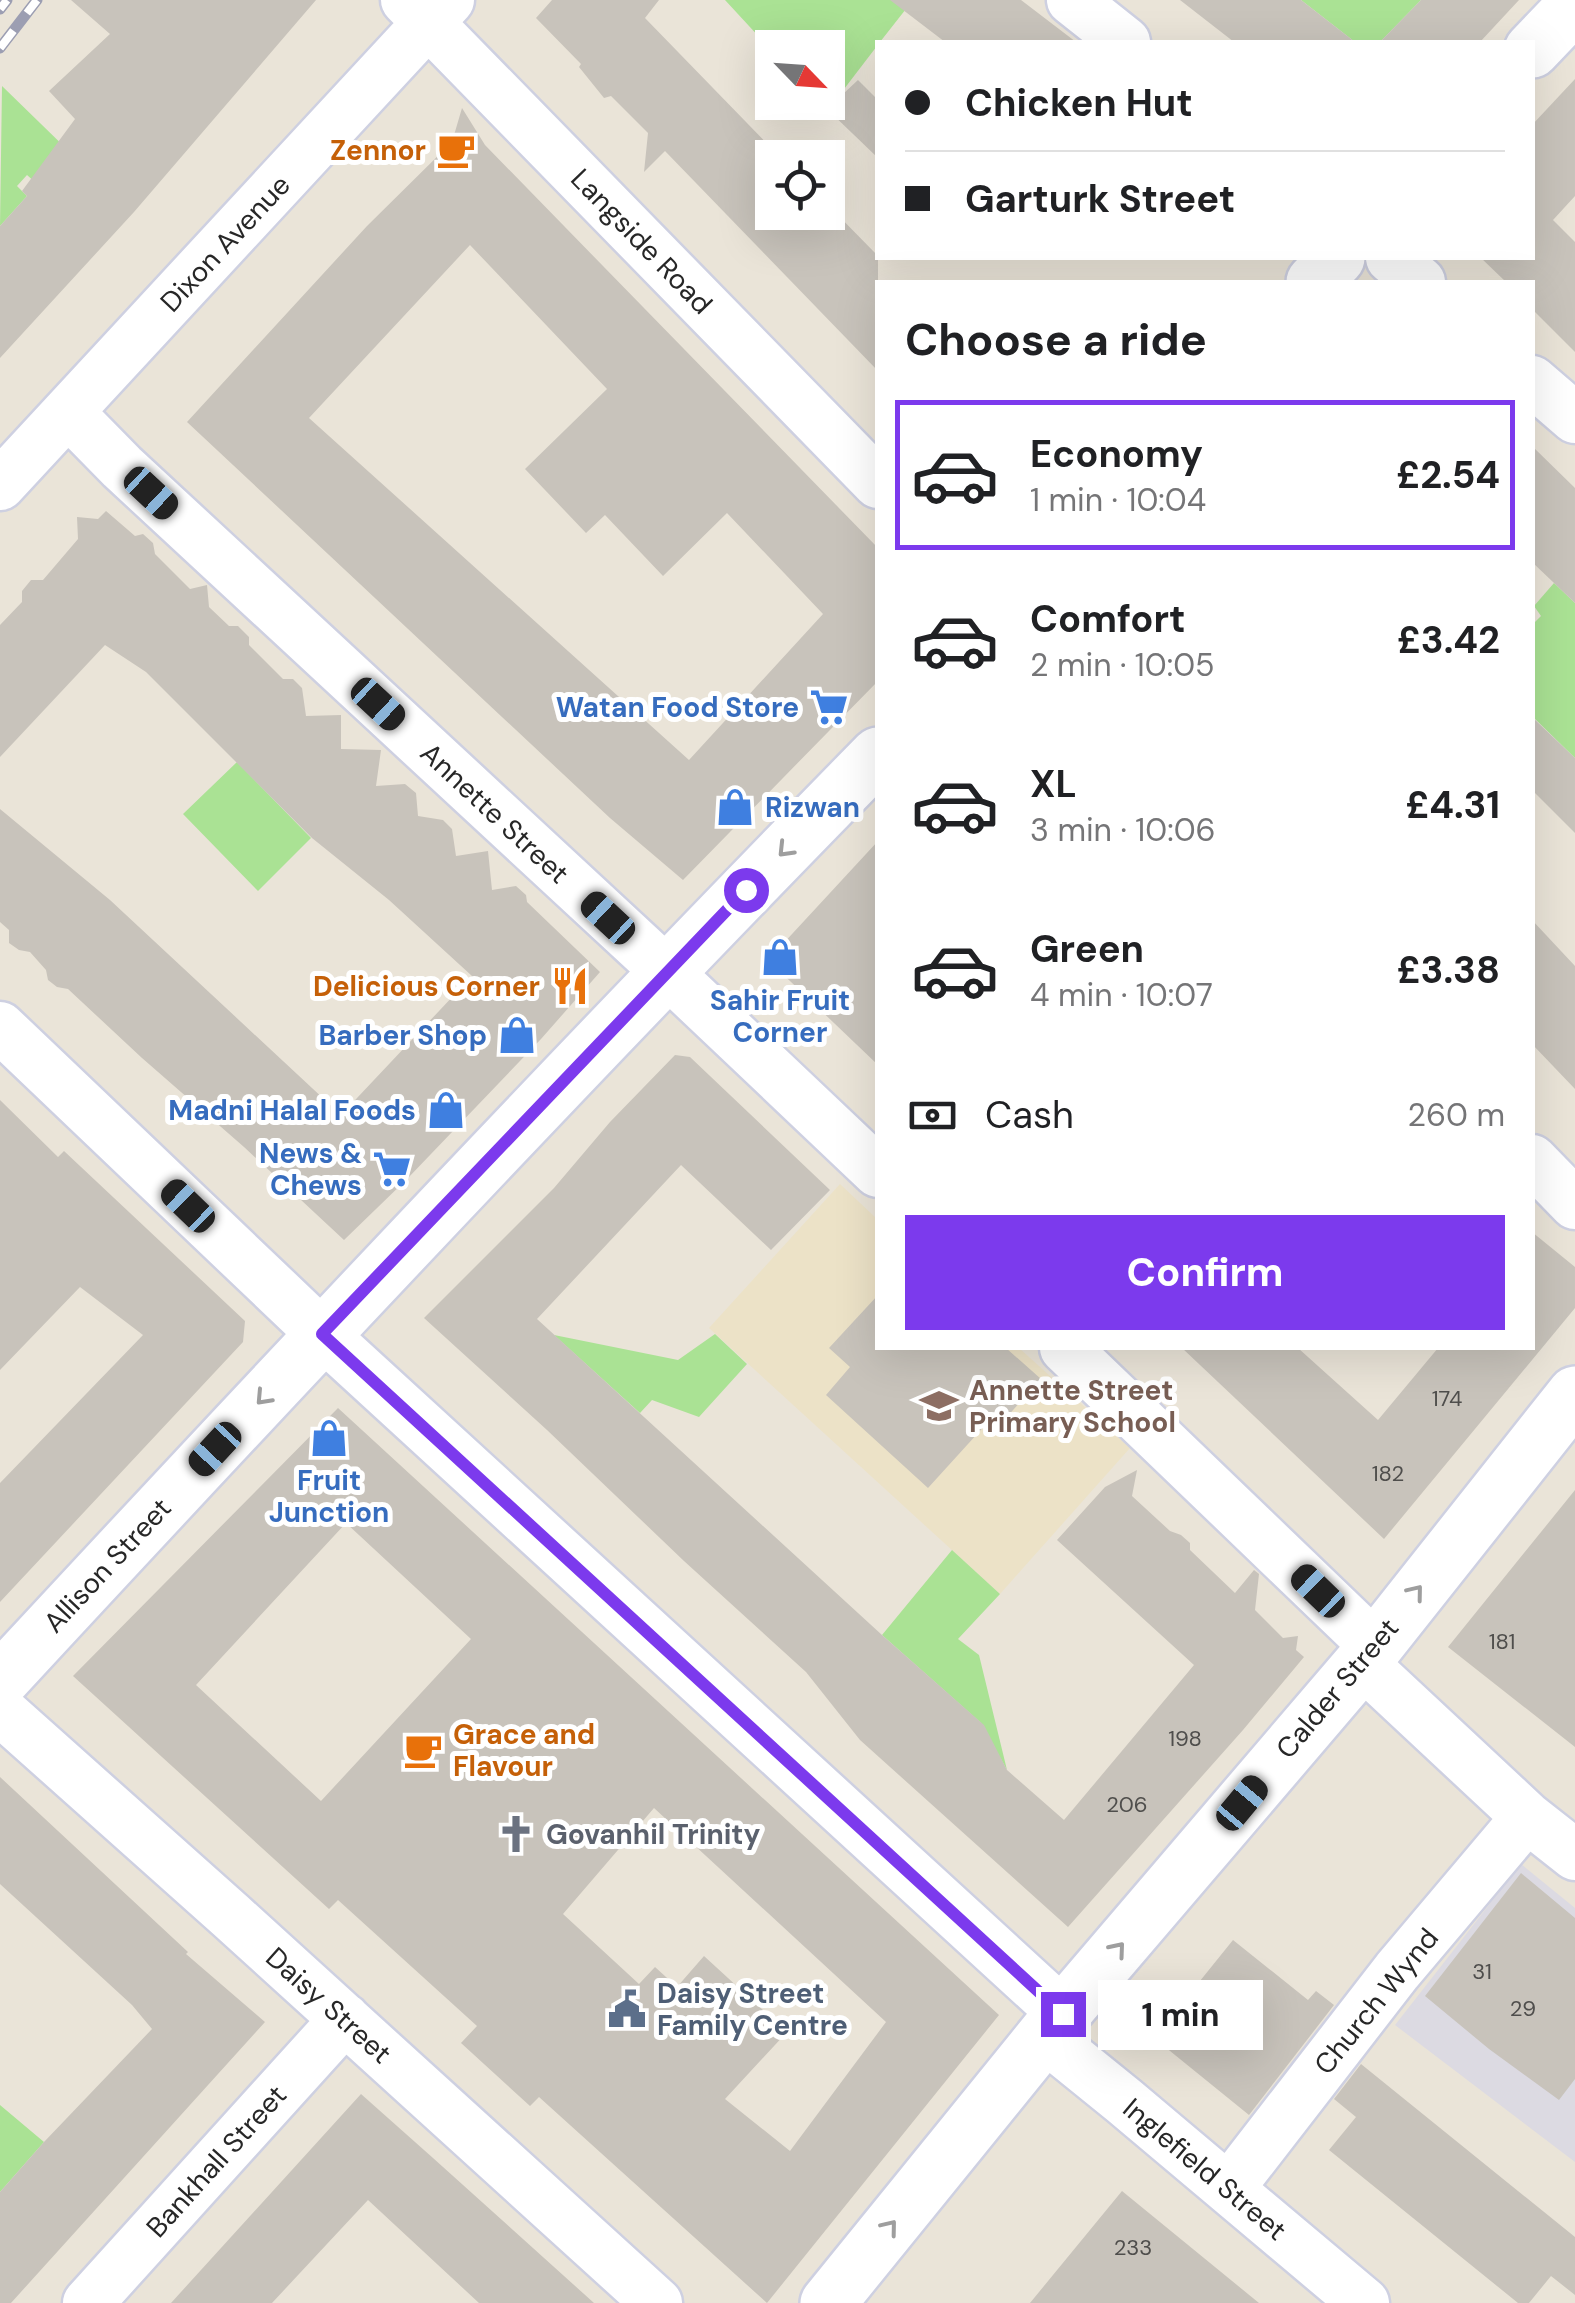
<!DOCTYPE html>
<html lang="en">
<head>
<meta charset="utf-8">
<style>
	:root { --surface:#fff; --page:#f6f6f6; --text:#202124; --muted:#757577; --line:#e0e0e0; --accent:#7c3aed }
	body { margin:0; font-family:"DM Sans",sans-serif; background:var(--page); color:var(--text); height:100vh; display:flex; flex-direction:column; font-size:38px; white-space:nowrap }
	* { box-sizing:border-box; margin:0 }
	p { font-size:32px; color:var(--muted) }
	.icon { flex:none; width:55px; height:55px; fill:none; stroke:currentColor; stroke-width:2; stroke-linecap:round; stroke-linejoin:round }
	.map { position:relative; flex:1; overflow:hidden }
	.sheet { position:absolute; left:875px; top:280px; width:660px; height:1070px; display:flex; flex-direction:column; background:var(--surface); border-radius:0px; box-shadow:0 10px 40px #0002 }
	.sheet>* { flex:none }
	.top-card { position:absolute; left:875px; top:40px; width:660px; height:220px; border-radius:0px; box-shadow:0 10px 40px #0002; display:grid; align-content:center; height:220px; padding:0 30px; background:var(--surface) }
	.needle { width:65px; rotate:115deg }
	.tools { position:absolute; left:755px; top:30px; display:grid; gap:20px }
	.tools a { display:grid; place-items:center; width:90px; height:90px; border-radius:0px; background:var(--surface); box-shadow:0 10px 40px #0002; font-size:50px }
	.end { position:absolute; width:45px; height:45px; margin:-22px; border:12px solid #7c3aed; background:#fff; box-shadow:0 0 0 5px #fff }
	.from { border-radius:50% }
	.bubble { position:absolute; height:70px; border-radius:0px; background:var(--surface); box-shadow:0 10px 40px #0002; font-size:32px; font-weight:700; line-height:70px; text-align:center }
	.car { position:absolute; width:30px; height:60px; margin:-30px -15px; border-radius:12px; box-shadow:0 0 8px 2px #0007; background:linear-gradient(#222 24%,#8ab4d8 0 40%,#222 0 76%,#8ab4d8 0 86%,#222 0) }
	.top-card b { display:flex; align-items:center; gap:35px; height:95px; font-size:38px }
	.top-card b+b { border-top:2px solid var(--line) }
	.top-card i { width:25px; height:25px; background:var(--text) }
	ul { padding:0; list-style:none }
	li { display:flex; align-items:center; gap:30px; height:150px; margin:0 20px 15px; padding:0 10px; border:5px solid transparent; border-radius:0px }
	li div { flex:1 }
	li b { display:block; font-size:38px }
	li em { font-style:normal; font-weight:700 }
	li.active { border-color:var(--accent) }
	li>.icon { width:90px; height:90px; stroke-width:1.5 }
	h2 { padding:0 30px; font-size:45px; line-height:120px }
	.pay { display:flex; align-items:center; gap:25px; height:110px; padding:0 30px; font-size:38px }
	.pay p { margin-inline-start:auto }
	.button { display:flex; gap:20px; margin-top:auto; padding:20px 30px }
	.button a { flex:1; height:115px; border-radius:0px; background:var(--accent); color:#fff; font-size:40px; font-weight:700; line-height:115px; text-align:center }
	.map>svg:first-child { display:block }
	.industrial { fill:#dcdae2 }
	.education { fill:#ece2c7 }
	.green { fill:#aae294 }
	.building { fill:#c8c3bb; fill-rule:evenodd }
	.lines { fill:none; stroke-linecap:round; stroke-linejoin:round }
	.street-casing { stroke:#ced0e1; stroke-width:55 }
	.secondary-casing { stroke:#ced0e1; stroke-width:60 }
	.street { stroke:#fff; stroke-width:50 }
	.secondary { stroke:#fff; stroke-width:55 }
	.rail-casing { stroke:#9c9eb2; stroke-width:11 }
	.rail { stroke:#fff; stroke-width:8; stroke-dasharray:22; stroke-linecap:butt }
	.oneway { stroke:#9e9e9e }
	.route { stroke:#7c3aed; stroke-width:12 }
	.labels { text-anchor:middle; stroke-width:10; stroke-linejoin:round; paint-order:stroke }
	.number-label { font-size:22px; fill:#4f4e4c }
	.food-label { font-size:28px; font-weight:bold; fill:#c56008; stroke:#fff; text-anchor:end }
	.street-label { font-size:28px; fill:#272727; stroke:#fff }
	.shop-label { font-size:28px; font-weight:bold; fill:#366cbe; stroke:#fff; text-anchor:end }
	.education-label { font-size:28px; font-weight:bold; fill:#785e54; stroke:#fff; text-anchor:start }
	.worship-label { font-size:28px; font-weight:bold; fill:#5b616d; stroke:#fff; text-anchor:start }
	.service-label { font-size:28px; font-weight:bold; fill:#4e5e75; stroke:#fff; text-anchor:start }
</style>
</head>
<body>
<div class="map">
<svg width="1575" height="2303" viewBox="0 0 1575 2303">
	<rect width="100%" height="100%" fill="#eae4d8"/>
	<!-- industrial -->
	<path class="industrial" d="M1521 1864 1575 1908V2162L1395 2025Z"/>
	<!-- education -->
	<path class="education" d="M840 1184 877 1219 878 1348H1019L1130 1448 1000 1594 709 1328Z"/>
	<!-- green -->
	<path class="green" d="M725 0H913L880 42H878L877 46 828 110 821 103 828 102V48H772V51Z
		M1301 0H1421L1380 42H1355Z
		M2 86 78 160 47 193 27 175 17 186 27 196 0 226Z
		M1554 583 1575 603V758L1533 717V624L1541 616 1534 606Z
		M237 762 311 838 258 891 183 814Z
		M715 1334 747 1364 699 1417 652 1400 640 1413 554 1335 678 1360Z
		M952 1550 1000 1594 958 1639 979 1655 1007 1770 980 1722 882 1635Z
		M0 2105 44 2142 0 2192Z"/>
	<!-- building -->
	<path class="building" d="M71 0H316L134 212 0 358V226L27 196 22 191 75 119 49 91 110 34Z
		M552 0H659L645 18 781 158H772V212H828V205L878 256V371L665 151 644 172 648 133 611 96 604 98 579 67 581 64 536 18Z
		M890 0H1021L1076 42H945Z
		M1180 0H1301L1355 42H1234Z
		M1421 0H1519L1480 42H1380Z
		M1575 79V196L1553 220 1575 242V352L1532 309V282H1506L1481 258H1532V125Z
		M858 80 878 100V158L827 109Z
		M462 108 485 145 878 548V681L683 880 610 818 187 422 367 226 452 142ZM470 245 607 389 525 469 586 533 605 515 663 576 727 513 823 614 689 760 309 418Z
		M1532 446 1575 488V603L1532 562Z
		M106 511 135 536 143 534 153 543 155 554 190 589 207 585 209 607 229 626H238L249 637V645L283 679H293L302 688 306 716 341 715V749L381 750 376 786 405 784 416 793 418 816 443 820 452 829 456 856 488 851 492 890 516 886 526 895 527 902 600 972 541 1039 408 1178 344 1240 244 1147 142 1058 68 989 57 987 48 980 46 970 30 952 19 950 9 943V930L0 922V809L110 900 341 1115 472 976 389 900 312 838 146 672 105 645 0 757V625L22 602V591L31 580H43L78 539 77 517 98 519Z
		M1532 717 1575 758V833L1532 790Z
		M878 841V1065L768 960Z
		M1532 920 1575 966V1089L1532 1044Z
		M675 1055 690 1057 830 1190 771 1250 681 1165 537 1319 882 1635 984 1725 1007 1770 1064 1820 1194 1665 1057 1540 1105 1487 1137 1470 1132 1496 1170 1531 1181 1535 1190 1543V1550L1235 1593 1254 1570 1259 1574 1255 1610 1283 1638 1298 1636 1296 1650 1304 1657 1243 1730 1068 1927 860 1740 806 1672 684 1561 547 1430 424 1318 554 1188 610 1122Z
		M0 1100 58 1157 64 1151 245 1321 243 1342 0 1602V1483L143 1335 80 1287 0 1370Z
		M1532 1232 1575 1267V1308L1384 1539 1182 1348H1298L1378 1420 1438 1348H1532Z
		M878 1295V1348H1006L1041 1379 996 1429 988 1422 928 1488 826 1395 850 1367 829 1348Z
		M338 1408 999 2015 767 2303 539 2097 530 2106 461 2043 477 2026 338 1900 329 1909 73 1676ZM346 1523 471 1639 321 1801 196 1685ZM654 1808 886 2022 790 2151 725 2099 787 2032 704 1956 677 1987 655 1967 639 1984 563 1914Z
		M1575 1490V1747L1448 1647Z
		M0 1777 188 1952 186 1954 265 2022 11 2303H0V2192L44 2142 152 2029 132 2005 0 1884Z
		M1521 1873 1575 1918V2079L1559 2100 1489 2049 1425 1996Z
		M1233 1940 1308 2000 1316 1991 1334 2005 1249 2115 1154 2038Z
		M1361 2064 1575 2237V2295L1551 2276 1529 2303H1518L1329 2150 1356 2117 1334 2099Z
		M361 2094 433 2158 594 2303H479L368 2200 272 2303H171Z
		M1122 2191 1259 2303H1030Z"/>
	<g class="lines">
		<!-- street casing -->
		<g class="street-casing">
			<path id="street" d="M406 0 878 483
				M1072 0 1125 42
				M1391 258 1420 282
				M1532 381 1575 418
				M69 413 122 467 666 971 878 1172
				M0 485 449 0
				M0 1027 322 1334 1063 2013
				M1532 1160 1575 1204
				M1065 1348 1374 1645
				M1362 1663 1527 1817 1575 1855
				M0 1710 231 1916 657 2303
				M1045 2037 1124 2101 1364 2303
				M1229 2188 1397 1971 1527 1817
				M88 2303 345 2019"/>
		</g>
		<!-- secondary casing -->
		<g class="secondary-casing">
			<path id="secondary" d="M1532 50 1575 5
				M1314 282 1337 258
				M0 1681C289 1369 580 1059 878 755
				M828 2303 1063 2013 1362 1663 1575 1394"/>
		</g>
		<!-- street -->
		<use href="#street" class="street"/>
		<!-- secondary -->
		<use href="#secondary" class="secondary"/>
		<!-- rail casing -->
		<g class="rail-casing">
			<path id="rail" d="M0 9 7 0
				M0 48 37 0"/>
		</g>
		<!-- rail -->
		<use href="#rail" class="rail"/>
	</g>
	<!-- one-way arrows -->
	<defs><path id="oneway-chevron" d="M-2-3.5L2.5 0L-2 3.5" fill="none" stroke-width="1.6" stroke-linecap="round" stroke-linejoin="round" transform="scale(2.5)"/></defs>
	<g class="oneway">
		<use href="#oneway-chevron" transform="translate(785 850) rotate(134)"/>
		<use href="#oneway-chevron" transform="translate(263 1398) rotate(133)"/>
		<use href="#oneway-chevron" transform="translate(1416 1592) rotate(-51)"/>
		<use href="#oneway-chevron" transform="translate(1118 1949) rotate(-50)"/>
		<use href="#oneway-chevron" transform="translate(890 2227) rotate(-51)"/>
	</g>
	<g class="lines">
		<!-- route -->
		<path class="route" d="M746 890 322 1334 1063 2014"/>
	</g>
	<!-- icons -->
	<defs>
		<g id="cafe-bare" transform="scale(3)"><path d="M-5.5-4.5H6V0H3Q3 3.5 0 3.5H-2.5Q-5.5 3.5-5.5 0ZM3-3.2v2h1.7v-2ZM-6 4.5H4V6H-6Z" fill="#e8710a" stroke="#fff" stroke-width="2.5" paint-order="stroke"/></g>
		<g id="supermarket-bare" transform="scale(3)"><path d="M-6-5.5h2.5l.6 2H6L4.5 2H-2.5L-4.4-4H-6ZM-1.5 3.2a1.3 1.3 0 1 0 .1 0ZM3 3.2a1.3 1.3 0 1 0 .1 0Z" fill="#3f7fe0" stroke="#fff" stroke-width="2.5" paint-order="stroke"/></g>
		<g id="shop-bare" transform="scale(3)"><path d="M-5-2.5h2.3a2.7 3.5 0 0 1 5.4 0H5L5.5 6h-11ZM-1.5-2.5h3a1.5 2.3 0 0 0-3 0Z" fill="#3f7fe0" stroke="#fff" stroke-width="2.5" paint-order="stroke"/></g>
		<g id="restaurant-bare" transform="scale(3)"><path d="M-5-6h1v4h1v-4h1v4h1v-4h1v5L-1.5 .5V6h-2V.5L-5-1ZM5-6V6H3V1.5H1.5Q1.5-4 5-6Z" fill="#e8710a" stroke="#fff" stroke-width="2.5" paint-order="stroke"/></g>
		<g id="school-bare" transform="scale(3)"><path d="M0-5L7-2L0 1L-7-2ZM-4 1L0 2.5L4 1V4Q0 6-4 4Z" fill="#8d6e63" stroke="#fff" stroke-width="2.5" paint-order="stroke"/></g>
		<g id="church-bare" transform="scale(3)"><path d="M-1.2-6h2.4v3.5h3.3v2.4h-3.3V6h-2.4V-.1h-3.3v-2.4h3.3Z" fill="#6b7280" stroke="#fff" stroke-width="2.5" paint-order="stroke"/></g>
		<g id="civic-bare" transform="scale(3)"><path d="M-.6-6.5H3V-4.5H.6V-3L4-1V1h2V6H-6V1h2V-1L-.6-3ZM-1.2 2.5V6h2.4V2.5Z" fill="#5c6f8a" stroke="#fff" stroke-width="2.5" paint-order="stroke"/></g>
	</defs>
	<g fill-rule="evenodd">
		<use href="#cafe-bare" x="456" y="150"/>
		<use href="#supermarket-bare" x="829" y="707"/>
		<use href="#shop-bare" x="735" y="807"/>
		<use href="#shop-bare" x="780" y="957"/>
		<use href="#restaurant-bare" x="570" y="986"/>
		<use href="#shop-bare" x="517" y="1035"/>
		<use href="#shop-bare" x="446" y="1110"/>
		<use href="#supermarket-bare" x="392" y="1169"/>
		<use href="#school-bare" x="939" y="1406"/>
		<use href="#shop-bare" x="329" y="1438"/>
		<use href="#cafe-bare" x="423" y="1750"/>
		<use href="#church-bare" x="516" y="1834"/>
		<use href="#civic-bare" x="627" y="2009"/>
	</g>
	<g class="labels">
		<!-- number labels -->
		<g class="number-label">
			<text x="1447" y="1406">174</text>
			<text x="1388" y="1481">182</text>
			<text x="1502" y="1649">181</text>
			<text x="1185" y="1746">198</text>
			<text x="1127" y="1812">206</text>
			<text x="1482" y="1979">31</text>
			<text x="1523" y="2016">29</text>
			<text x="1133" y="2255">233</text>
		</g>
		<!-- food labels -->
		<g class="food-label">
			<text x="426" y="160">Zennor</text>
			<text x="540" y="996">Delicious Corner</text>
			<text x="453" y="1744" text-anchor="start">Grace and<tspan x="453" dy="32">Flavour</tspan></text>
		</g>
		<!-- street labels -->
		<g class="street-label">
			<text transform="translate(642 241) rotate(46)" y="10">Langside Road</text>
			<text transform="translate(225 243) rotate(-47)" y="10">Dixon Avenue</text>
			<text transform="translate(495 813) rotate(43)" y="10">Annette Street</text>
			<text transform="translate(107 1565) rotate(-47)" y="10">Allison Street</text>
			<text transform="translate(1337 1688) rotate(-50)" y="10">Calder Street</text>
			<text transform="translate(1376 2001) rotate(-51)" y="10">Church Wynd</text>
			<text transform="translate(329 2005) rotate(42)" y="10">Daisy Street</text>
			<text transform="translate(216 2161) rotate(-48)" y="10">Bankhall Street</text>
			<text transform="translate(1205 2169) rotate(40)" y="10">Inglefield Street</text>
		</g>
		<!-- shop labels -->
		<g class="shop-label">
			<text x="799" y="717">Watan Food Store</text>
			<text x="765" y="817" text-anchor="start">Rizwan</text>
			<text x="780" y="1010" text-anchor="middle">Sahir Fruit<tspan x="780" dy="32">Corner</tspan></text>
			<text x="487" y="1045">Barber Shop</text>
			<text x="416" y="1120">Madni Halal Foods</text>
			<text x="362" y="1163">News &amp;<tspan x="362" dy="32">Chews</tspan></text>
			<text x="329" y="1490" text-anchor="middle">Fruit<tspan x="329" dy="32">Junction</tspan></text>
		</g>
		<!-- education labels -->
		<g class="education-label">
			<text x="969" y="1400">Annette Street<tspan x="969" dy="32">Primary School</tspan></text>
		</g>
		<!-- worship labels -->
		<g class="worship-label">
			<text x="546" y="1844">Govanhil Trinity</text>
		</g>
		<!-- service labels -->
		<g class="service-label">
			<text x="657" y="2003">Daisy Street<tspan x="657" dy="32">Family Centre</tspan></text>
		</g>
	</g>
</svg>
<div class="tools">
<a><svg class="needle" viewBox="-14 -14 28 28"><path d="M0-13l5 13h-10z" fill="#e53935"/><path d="M0 13l5-13h-10z" fill="#757577"/></svg></a>
<a><svg class="icon" aria-label="locate" viewBox="0 0 24 24"><circle cx="12" cy="12" r="6"/><path d="M12 2v4M12 18v4M2 12h4M18 12h4"/></svg></a>
</div>
<i class="end from" style="left:746px;top:890px"></i>
<i class="end" style="left:1063px;top:2014px"></i>
<div class="bubble" style="left:1098px;top:1980px;width:165px">1 min</div>
<i class="car" style="left:151px;top:493px;rotate:133deg"></i>
<i class="car" style="left:378px;top:704px;rotate:133deg"></i>
<i class="car" style="left:608px;top:918px;rotate:313deg"></i>
<i class="car" style="left:188px;top:1206px;rotate:314deg"></i>
<i class="car" style="left:215px;top:1449px;rotate:223deg"></i>
<i class="car" style="left:1318px;top:1591px;rotate:314deg"></i>
<i class="car" style="left:1242px;top:1803px;rotate:40deg"></i>
<div class="top-card">
<b><i class="from"></i>Chicken Hut</b>
<b><i></i>Garturk Street</b>
</div>
<section class="sheet">
<h2>Choose a ride</h2>
<ul>
<li class="active"><svg class="icon" aria-label="car" viewBox="0 0 24 24"><path d="M5 17H2v-5l4-1 3-4h7l3 4 3 1v5h-3M9 17h6M6 11h13"/><circle cx="7" cy="17" r="2"/><circle cx="17" cy="17" r="2"/></svg><div><b>Economy</b><p>1 min · 10:04</p></div><em>£2.54</em></li>
<li><svg class="icon" aria-label="car" viewBox="0 0 24 24"><path d="M5 17H2v-5l4-1 3-4h7l3 4 3 1v5h-3M9 17h6M6 11h13"/><circle cx="7" cy="17" r="2"/><circle cx="17" cy="17" r="2"/></svg><div><b>Comfort</b><p>2 min · 10:05</p></div><em>£3.42</em></li>
<li><svg class="icon" aria-label="car" viewBox="0 0 24 24"><path d="M5 17H2v-5l4-1 3-4h7l3 4 3 1v5h-3M9 17h6M6 11h13"/><circle cx="7" cy="17" r="2"/><circle cx="17" cy="17" r="2"/></svg><div><b>XL</b><p>3 min · 10:06</p></div><em>£4.31</em></li>
<li><svg class="icon" aria-label="car" viewBox="0 0 24 24"><path d="M5 17H2v-5l4-1 3-4h7l3 4 3 1v5h-3M9 17h6M6 11h13"/><circle cx="7" cy="17" r="2"/><circle cx="17" cy="17" r="2"/></svg><div><b>Green</b><p>4 min · 10:07</p></div><em>£3.38</em></li>
</ul>
<div class="pay"><svg class="icon" aria-label="cash" viewBox="0 0 24 24"><path d="M3 7h18v10H3z"/><circle cx="12" cy="12" r="2"/></svg>Cash<p>260 m</p></div>
<div class="button"><a>Confirm</a></div>
</section>
</div>
</body>
</html>
